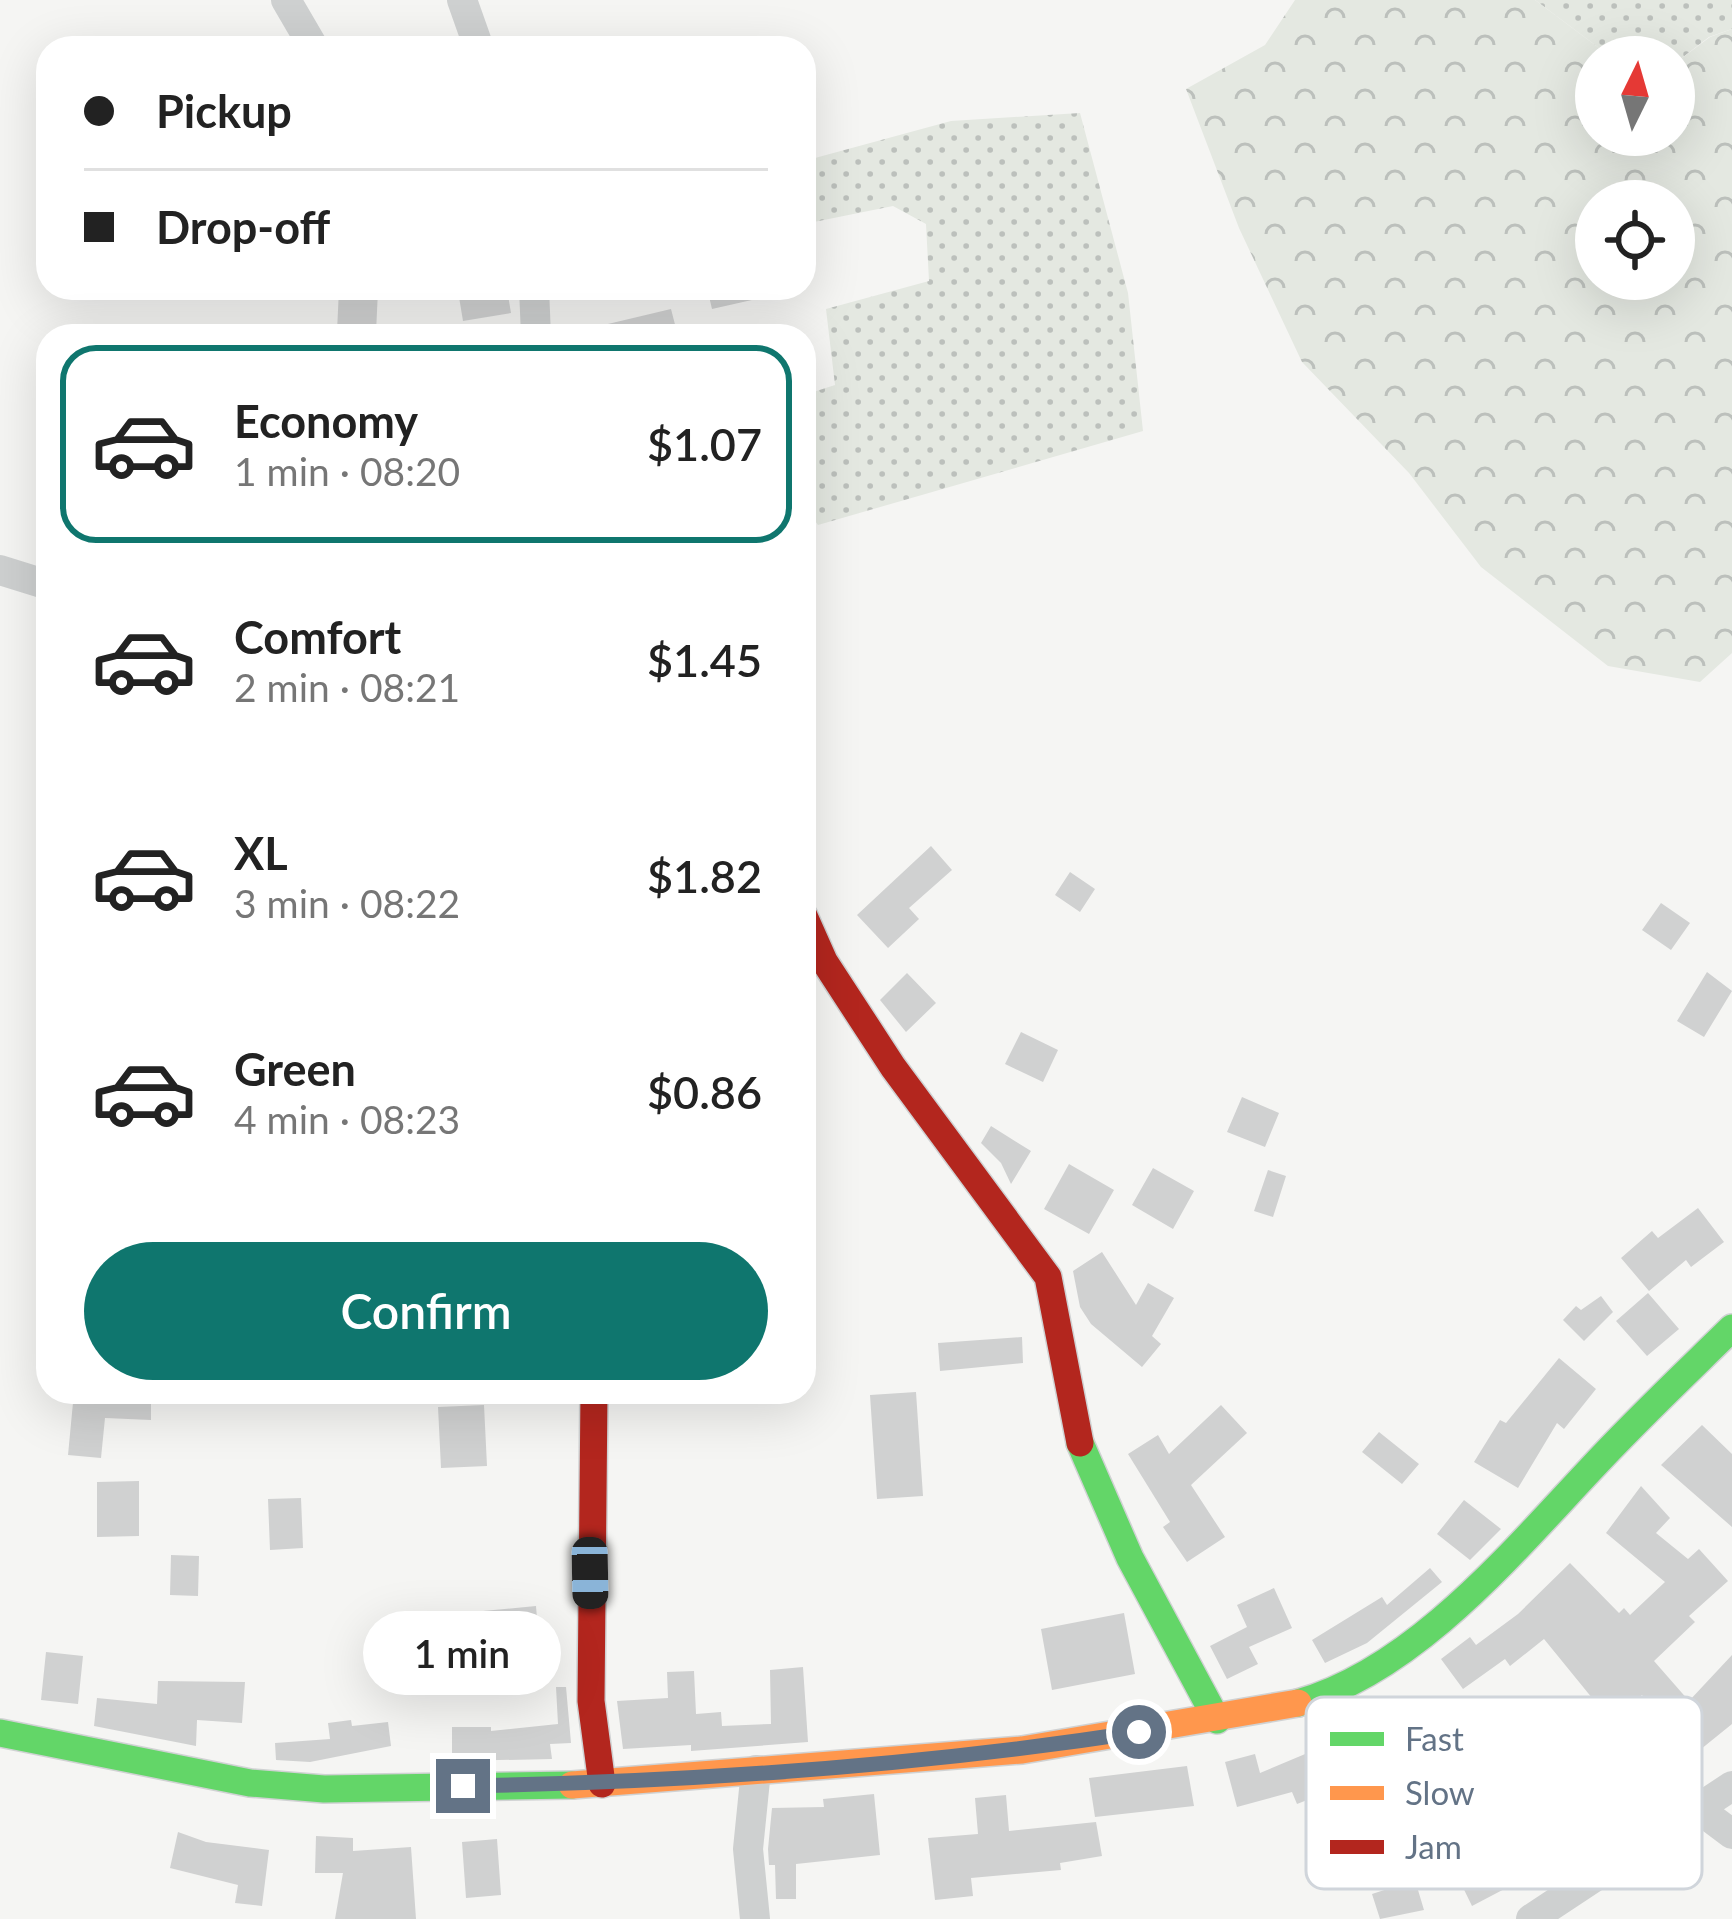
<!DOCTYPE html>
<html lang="en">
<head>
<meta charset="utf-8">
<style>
	:root { --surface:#fff; --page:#f2f2f2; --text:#222; --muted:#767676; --line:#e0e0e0; --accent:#0f766e }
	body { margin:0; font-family:Lato,sans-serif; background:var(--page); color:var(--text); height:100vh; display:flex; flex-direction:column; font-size:45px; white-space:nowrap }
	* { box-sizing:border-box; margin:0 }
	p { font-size:39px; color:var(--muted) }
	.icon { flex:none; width:66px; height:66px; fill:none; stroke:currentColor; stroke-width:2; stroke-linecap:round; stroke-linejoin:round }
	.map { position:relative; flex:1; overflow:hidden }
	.panel { position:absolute; left:36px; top:324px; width:780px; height:1080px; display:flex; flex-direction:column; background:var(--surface); border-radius:36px; box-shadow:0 12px 48px #0002 }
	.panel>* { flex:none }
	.guide { position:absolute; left:36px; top:36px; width:780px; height:264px; border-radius:36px; box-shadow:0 12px 48px #0002; display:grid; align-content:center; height:264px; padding:0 48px; background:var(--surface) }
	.needle { width:78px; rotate:5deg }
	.fabs { position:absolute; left:1575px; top:36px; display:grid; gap:24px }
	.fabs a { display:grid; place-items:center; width:120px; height:120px; border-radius:50%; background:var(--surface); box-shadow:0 12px 48px #0002; font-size:60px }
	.end { position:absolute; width:54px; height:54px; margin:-27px; border:15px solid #637386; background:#fff; box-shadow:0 0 0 6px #fff }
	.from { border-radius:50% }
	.bubble { position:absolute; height:84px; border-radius:42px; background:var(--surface); box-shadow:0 12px 48px #0002; font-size:39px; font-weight:600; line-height:84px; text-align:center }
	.car { position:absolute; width:36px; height:72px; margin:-36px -18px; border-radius:15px; box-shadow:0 0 9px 3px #0007; background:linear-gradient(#222 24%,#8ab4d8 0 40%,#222 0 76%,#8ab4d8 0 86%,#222 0) }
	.guide b { display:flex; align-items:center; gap:42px; height:114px; font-size:45px }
	.guide b+b { border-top:3px solid var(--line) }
	.guide i { width:30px; height:30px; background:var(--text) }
	ul { padding:21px 0 0; list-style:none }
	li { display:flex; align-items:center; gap:36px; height:198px; margin:0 24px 18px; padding:0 24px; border:6px solid transparent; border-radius:36px }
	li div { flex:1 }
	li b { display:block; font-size:45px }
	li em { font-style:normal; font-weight:600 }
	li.on { border-color:var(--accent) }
	li>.icon { width:108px; height:108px; stroke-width:1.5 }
	.primary-button { display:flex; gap:24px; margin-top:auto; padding:24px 48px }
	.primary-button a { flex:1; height:138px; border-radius:72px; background:var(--accent); color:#fff; font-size:48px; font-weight:600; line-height:138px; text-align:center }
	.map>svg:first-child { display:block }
	.green { fill:url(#green-dots) }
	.forest { fill:url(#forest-crowns); fill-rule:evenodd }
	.building { fill:#d0d1d1 }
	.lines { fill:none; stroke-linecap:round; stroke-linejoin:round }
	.fast-casing { stroke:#d0d2d3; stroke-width:30 }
	.slow-casing { stroke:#d0d2d3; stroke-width:30 }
	.jam-casing { stroke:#d0d2d3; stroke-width:30 }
	.street { stroke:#ced0d0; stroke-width:30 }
	.fast { stroke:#63d668; stroke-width:27 }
	.slow { stroke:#ff974d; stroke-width:27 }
	.jam { stroke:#b3261e; stroke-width:27 }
	.route { stroke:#637386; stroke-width:15 }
	.key { fill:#fff; stroke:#d0d5db; stroke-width:3 }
	.key-label { font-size:33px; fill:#637386 }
</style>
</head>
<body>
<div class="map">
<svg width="1732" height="1919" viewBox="0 0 1732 1919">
	<defs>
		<pattern id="green-dots" width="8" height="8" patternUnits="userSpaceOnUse" patternTransform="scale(3)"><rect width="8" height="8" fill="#e4e8e1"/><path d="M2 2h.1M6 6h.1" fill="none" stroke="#bcc0bc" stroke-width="1.8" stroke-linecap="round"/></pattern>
		<pattern id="forest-crowns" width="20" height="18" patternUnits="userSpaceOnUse" patternTransform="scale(3)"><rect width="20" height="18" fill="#e4e8e1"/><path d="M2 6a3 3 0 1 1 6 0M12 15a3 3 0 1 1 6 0" fill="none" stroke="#bcc0bc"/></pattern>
	</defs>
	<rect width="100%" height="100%" fill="#f5f5f3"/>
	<!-- green -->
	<path class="green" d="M1535 0H1732V29L1709 37 1674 64V57H1611Z
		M1080 113 1128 293 1143 431 818 525 804 506V395L835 385 826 309 929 281 926 224 893 206 804 224V161L951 121Z"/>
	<!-- forest -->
	<path class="forest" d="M1295 0H1535L1611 57H1596V135H1674V64L1710 37 1732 29V653L1700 682 1608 666 1481 567 1409 473 1302 362 1239 228 1186 89 1265 45ZM1596 201H1674V279H1596Z"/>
	<!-- building -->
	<path class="building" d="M707 288H768L769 296 712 309Z
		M339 289 378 290 376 333 337 331Z
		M507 289 511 313 463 321 459 297Z
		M671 309 678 336H592L591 328Z
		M931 846 952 870 909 908 919 919 888 948 857 915Z
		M1070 872 1095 889 1080 912 1055 895Z
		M1661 903 1690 923 1671 950 1642 930Z
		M1707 972 1732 991 1704 1037 1677 1021Z
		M907 973 936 1003 906 1032 880 1000Z
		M1021 1032 1058 1050 1043 1082 1005 1064Z
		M1242 1097 1279 1113 1265 1147 1227 1132Z
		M991 1126 1031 1151 1011 1184 1001 1163 981 1143Z
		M1069 1164 1114 1190 1089 1234 1044 1209Z
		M1153 1168 1194 1191 1173 1229 1132 1205Z
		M1268 1170 1286 1176 1273 1217 1254 1211Z
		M1698 1208 1724 1242 1691 1267 1686 1260 1649 1291 1621 1258 1652 1231 1658 1238Z
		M1102 1252 1136 1305 1148 1283 1174 1298 1152 1336 1161 1344 1142 1367 1091 1324 1080 1307 1073 1271Z
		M1648 1293 1679 1329 1647 1356 1616 1321Z
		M1601 1296 1613 1312 1584 1341 1563 1320 1576 1306 1581 1310Z
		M1022 1337 1023 1363 940 1371 938 1343Z
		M1559 1358 1596 1389 1564 1429 1557 1423 1518 1488 1474 1462 1500 1420 1506 1423Z
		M74 1392 151 1399V1420L105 1418 101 1458 68 1455Z
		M916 1392 923 1496 877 1499 870 1395Z
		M484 1405 487 1466 441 1468 438 1407Z
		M1221 1405 1247 1433 1191 1485 1225 1537 1187 1562 1163 1527 1170 1522 1128 1454 1158 1435 1169 1454Z
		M1702 1425 1732 1454V1527L1661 1465Z
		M1379 1432 1419 1464 1402 1484 1362 1452Z
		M139 1481V1536L97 1537V1482Z
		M1641 1486 1670 1518 1656 1533 1688 1559 1699 1549 1728 1581 1689 1616 1695 1622 1654 1661 1689 1701 1732 1655V1724L1685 1762 1698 1784 1660 1807 1656 1800 1578 1864 1560 1838 1604 1808 1560 1744 1592 1718 1624 1760 1672 1733 1642 1695 1610 1720 1544 1639 1510 1666 1505 1659 1463 1689 1441 1659 1470 1637 1476 1645 1518 1614 1570 1563 1619 1613 1624 1608 1630 1615 1665 1582 1606 1533Z
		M301 1498 303 1548 270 1550 268 1499Z
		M1464 1500 1501 1529 1470 1560 1437 1534Z
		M171 1555 199 1556 198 1596 170 1595Z
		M1430 1568 1442 1582 1367 1643 1325 1663 1312 1640 1382 1597 1387 1605Z
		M1274 1588 1292 1628 1249 1647 1258 1664 1227 1679 1210 1646 1247 1627 1237 1605Z
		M536 1606 540 1657 487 1662 483 1611Z
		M1124 1613 1135 1674 1052 1690 1041 1629Z
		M46 1652 83 1656 78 1704 41 1700Z
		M803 1667 808 1742 691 1751V1745L623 1749 617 1701 668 1698 667 1672 694 1671 696 1714 721 1712 722 1726 771 1724 770 1670Z
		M158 1681 245 1682 242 1723 197 1720 196 1746 94 1726 97 1698 157 1704Z
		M556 1687H566L571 1743 550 1744 552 1759 452 1761V1727H491V1731L558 1724Z
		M1402 1698 1423 1738 1394 1752 1386 1738 1371 1745 1375 1759 1324 1778 1330 1791 1297 1804 1292 1792 1237 1807 1225 1762 1255 1754 1260 1773 1329 1744 1324 1730Z
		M351 1720 352 1726 388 1722 391 1746 310 1762 276 1760 275 1743 330 1739 328 1723Z
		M1187 1766 1194 1806 1095 1817 1089 1778Z
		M874 1794 880 1855 796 1864V1899H776L775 1865H769L768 1849 772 1808 824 1807 823 1799Z
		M1006 1795 1009 1831 1096 1822 1102 1856 1060 1863 1061 1870 971 1878 973 1896 935 1900 928 1838 978 1834 975 1798Z
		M178 1832 206 1842 269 1850 262 1906 235 1903 238 1885 170 1868Z
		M316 1836 353 1838V1851L411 1847 416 1919H335L343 1873H315Z
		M497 1839 501 1895 466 1898 462 1842Z
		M1491 1843 1512 1885 1472 1906 1451 1863Z
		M1415 1880 1424 1910 1380 1919 1372 1894Z"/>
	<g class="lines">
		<!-- fast casing -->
		<g class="fast-casing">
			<path id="fast" d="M1080 1443 1130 1558 1217 1720
				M1298 1703C1413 1671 1510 1555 1589 1471 1635 1421 1684 1375 1732 1328
				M0 1733 250 1783 324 1789 572 1785"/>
		</g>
		<!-- slow casing -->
		<g class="slow-casing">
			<path id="slow" d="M572 1785 1022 1750 1298 1703"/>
		</g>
		<!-- jam casing -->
		<g class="jam-casing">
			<path id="jam" d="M804 916 824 961 893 1067 1048 1277 1080 1443
				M594 1392 591 1701 602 1784"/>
		</g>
		<!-- street -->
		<path class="street" d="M286 0 314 48
			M462 0 479 48
			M534 288 536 336
			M0 570 48 585
			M1700 1810 1732 1834
			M755 1919 748 1849 756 1770
			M1531 1919 1732 1786"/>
		<!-- fast -->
		<use href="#fast" class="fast"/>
		<!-- slow -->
		<use href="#slow" class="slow"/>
		<!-- jam -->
		<use href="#jam" class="jam"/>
	</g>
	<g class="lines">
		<!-- route -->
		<path class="route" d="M463 1786C688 1782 917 1766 1139 1732"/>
	</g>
	<!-- legend -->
	<rect x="1306" y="1697" width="396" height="192" rx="18" class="key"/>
	<rect x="1330" y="1732" width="54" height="14" fill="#63d668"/>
	<rect x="1330" y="1786" width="54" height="14" fill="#ff974d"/>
	<rect x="1330" y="1840" width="54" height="14" fill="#b3261e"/>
	<g class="key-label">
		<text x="1405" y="1751">Fast</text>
		<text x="1405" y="1805">Slow</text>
		<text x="1405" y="1859">Jam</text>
	</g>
</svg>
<div class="fabs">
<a><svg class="needle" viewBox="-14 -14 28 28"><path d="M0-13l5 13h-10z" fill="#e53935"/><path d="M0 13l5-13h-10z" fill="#767676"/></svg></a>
<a><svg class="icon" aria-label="locate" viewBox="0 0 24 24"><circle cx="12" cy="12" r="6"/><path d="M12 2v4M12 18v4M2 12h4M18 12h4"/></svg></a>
</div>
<i class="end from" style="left:1139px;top:1732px"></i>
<i class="end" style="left:463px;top:1786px"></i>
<div class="bubble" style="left:363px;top:1611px;width:198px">1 min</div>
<i class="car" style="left:590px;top:1573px;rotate:179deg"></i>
<div class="guide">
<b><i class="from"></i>Pickup</b>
<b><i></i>Drop-off</b>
</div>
<section class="panel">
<ul>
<li class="on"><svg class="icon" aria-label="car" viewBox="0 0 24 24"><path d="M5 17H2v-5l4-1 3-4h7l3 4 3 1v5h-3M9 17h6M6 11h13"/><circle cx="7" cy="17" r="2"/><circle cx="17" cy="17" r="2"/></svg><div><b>Economy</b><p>1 min · 08:20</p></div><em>$1.07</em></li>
<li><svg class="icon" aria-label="car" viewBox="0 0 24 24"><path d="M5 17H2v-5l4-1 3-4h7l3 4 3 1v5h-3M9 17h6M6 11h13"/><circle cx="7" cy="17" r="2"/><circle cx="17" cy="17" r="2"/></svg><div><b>Comfort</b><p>2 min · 08:21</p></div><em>$1.45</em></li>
<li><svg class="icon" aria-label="car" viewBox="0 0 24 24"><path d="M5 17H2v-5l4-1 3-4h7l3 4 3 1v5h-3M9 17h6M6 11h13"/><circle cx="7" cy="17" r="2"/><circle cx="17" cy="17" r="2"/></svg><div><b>XL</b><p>3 min · 08:22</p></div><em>$1.82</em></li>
<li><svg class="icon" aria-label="car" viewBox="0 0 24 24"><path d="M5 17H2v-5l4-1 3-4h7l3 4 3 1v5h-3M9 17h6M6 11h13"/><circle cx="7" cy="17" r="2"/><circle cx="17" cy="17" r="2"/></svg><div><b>Green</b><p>4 min · 08:23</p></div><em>$0.86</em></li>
</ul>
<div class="primary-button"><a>Confirm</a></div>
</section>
</div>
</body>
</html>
